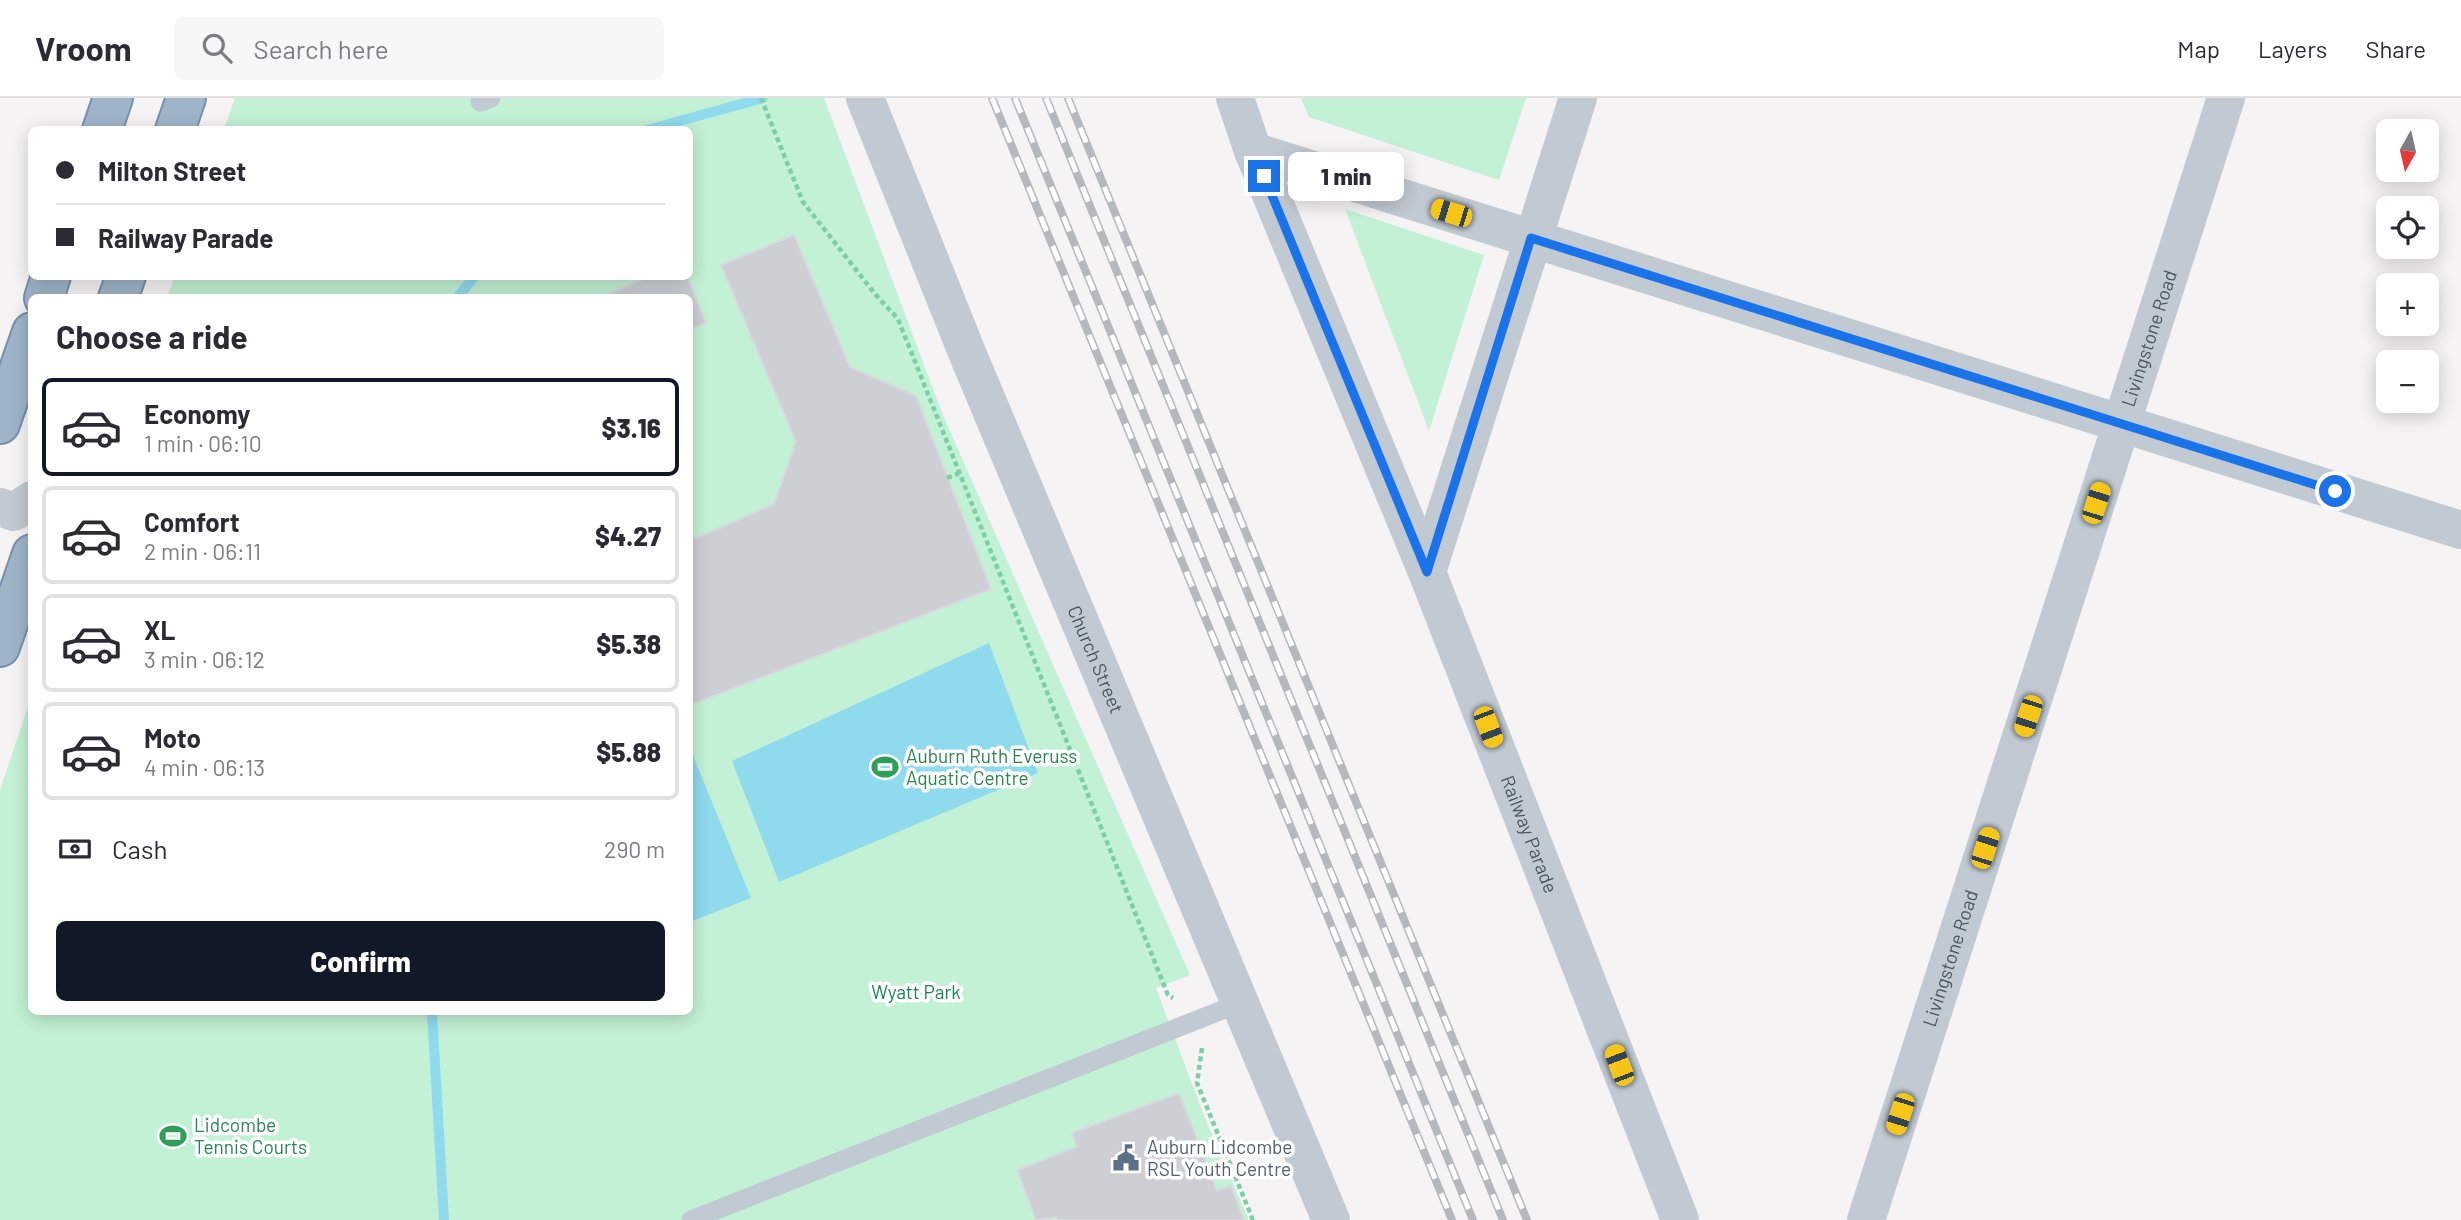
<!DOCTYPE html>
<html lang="en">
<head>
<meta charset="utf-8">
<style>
	:root { --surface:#fff; --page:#f7f7f7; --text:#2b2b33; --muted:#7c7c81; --line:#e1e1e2; --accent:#111827 }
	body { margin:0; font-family:Barlow,sans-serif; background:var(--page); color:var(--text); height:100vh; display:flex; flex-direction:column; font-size:26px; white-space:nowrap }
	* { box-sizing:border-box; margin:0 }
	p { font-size:23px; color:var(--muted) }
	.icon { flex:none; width:38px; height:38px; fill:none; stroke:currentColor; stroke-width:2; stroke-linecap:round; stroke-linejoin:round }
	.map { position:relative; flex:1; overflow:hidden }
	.side { position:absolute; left:28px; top:196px; width:665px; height:721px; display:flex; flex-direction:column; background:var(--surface); border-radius:10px; box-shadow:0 4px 18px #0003 }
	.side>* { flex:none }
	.top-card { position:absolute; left:28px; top:28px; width:665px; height:154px; border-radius:10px; box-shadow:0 4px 18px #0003; display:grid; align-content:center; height:154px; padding:0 28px; background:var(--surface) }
	.needle { width:46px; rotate:188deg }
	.controls { position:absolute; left:2376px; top:21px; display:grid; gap:14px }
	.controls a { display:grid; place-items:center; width:63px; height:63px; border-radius:10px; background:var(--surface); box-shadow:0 4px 18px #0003; font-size:35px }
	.end { position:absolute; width:32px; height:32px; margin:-16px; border:9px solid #1a73e8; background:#fff; box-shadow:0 0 0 4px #fff }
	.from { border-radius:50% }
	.bubble { position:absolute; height:49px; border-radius:10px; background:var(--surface); box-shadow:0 4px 18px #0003; font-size:23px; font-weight:800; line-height:49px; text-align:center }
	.car { position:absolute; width:21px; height:42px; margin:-21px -10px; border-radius:9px; box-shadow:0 0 5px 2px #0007; background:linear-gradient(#f5c518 24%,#345 0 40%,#f5c518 0 76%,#345 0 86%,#f5c518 0) }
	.top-card b { display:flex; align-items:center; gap:24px; height:66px; font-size:26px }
	.top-card b+b { border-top:2px solid var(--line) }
	.top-card i { width:18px; height:18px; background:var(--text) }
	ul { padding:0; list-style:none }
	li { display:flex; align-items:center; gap:21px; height:98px; margin:0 14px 10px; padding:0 14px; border:4px solid var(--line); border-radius:10px }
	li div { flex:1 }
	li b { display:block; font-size:26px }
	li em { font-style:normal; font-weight:800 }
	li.current { border-color:var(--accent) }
	li>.icon { width:63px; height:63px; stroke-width:1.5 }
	h2 { padding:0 28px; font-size:32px; line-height:84px }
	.pay { display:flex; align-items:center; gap:18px; height:77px; padding:0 28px; font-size:26px }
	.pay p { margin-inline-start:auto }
	.cta { display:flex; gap:14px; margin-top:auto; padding:14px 28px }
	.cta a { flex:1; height:80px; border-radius:10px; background:var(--accent); color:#fff; font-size:28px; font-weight:800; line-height:80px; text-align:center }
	header { display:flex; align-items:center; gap:42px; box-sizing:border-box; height:98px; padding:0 35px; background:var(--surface); border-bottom:2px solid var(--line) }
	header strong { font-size:33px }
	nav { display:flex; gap:38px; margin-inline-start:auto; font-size:24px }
	.search { width:490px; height:63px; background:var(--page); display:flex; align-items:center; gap:18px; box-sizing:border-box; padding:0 24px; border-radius:10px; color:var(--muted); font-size:26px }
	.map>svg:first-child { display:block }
	.green { fill:#c3f1d5 }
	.water { fill:#90daee }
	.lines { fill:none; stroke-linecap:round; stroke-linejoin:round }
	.stream { stroke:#90daee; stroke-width:10 }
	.building { fill:#cdcfd5; stroke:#d7d9de; stroke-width:2 }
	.trunk-casing { stroke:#7690ad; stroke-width:42 }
	.path { stroke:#7ad0a6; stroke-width:4.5; stroke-dasharray:5 3.5; stroke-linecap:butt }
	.service { stroke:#c1cad2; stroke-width:19 }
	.minor { stroke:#c1cad2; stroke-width:38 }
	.tertiary { stroke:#c1cad2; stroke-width:38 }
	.trunk { stroke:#9fb4c9; stroke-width:38 }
	.rail-casing { stroke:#b5b8bd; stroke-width:8 }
	.rail { stroke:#fff; stroke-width:5; stroke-dasharray:16; stroke-linecap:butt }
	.route { stroke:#1a73e8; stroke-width:9 }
	.labels { text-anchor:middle; stroke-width:7; stroke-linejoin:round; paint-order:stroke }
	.street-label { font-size:19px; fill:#4a5661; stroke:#fff }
	.leisure-label { font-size:19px; fill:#27864d; stroke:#fff; text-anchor:start }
	.park-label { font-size:19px; fill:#17864f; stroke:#fff }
	.service-label { font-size:19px; fill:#4e5e75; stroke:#fff; text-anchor:start }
</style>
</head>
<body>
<header>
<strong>Vroom</strong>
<div class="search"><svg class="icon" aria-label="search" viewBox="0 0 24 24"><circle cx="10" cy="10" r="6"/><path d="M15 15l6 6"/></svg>Search here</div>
<nav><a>Map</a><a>Layers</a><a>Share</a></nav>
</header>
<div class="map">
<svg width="2461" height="1122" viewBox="0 0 2461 1122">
	<rect width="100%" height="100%" fill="#f5f3f3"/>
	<!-- green -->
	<path class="green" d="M235 0H824L942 315 1190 877 1156 890 1205 1020 1249 1122H0V692L31 600 32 914H690V200L167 199 175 178H690V32L224 31Z
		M1301 0H1526L1499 82 1309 19Z
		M1345 111 1484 157 1429 333Z"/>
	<!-- water -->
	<path class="water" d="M989 545 1038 675 779 784 732 663Z
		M690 650 751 800 690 824Z"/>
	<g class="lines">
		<!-- stream -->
		<path class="stream" d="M647 32 763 0
			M457 200 475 178
			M432 914 444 1122"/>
	</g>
	<!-- building -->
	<path class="building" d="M794 137 850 269 916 298 991 491 690 607V443L774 406 796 344 721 167Z
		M650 178H687L706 225 690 232V200H599Z
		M1179 995 1217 1093 1231 1088 1244 1122H1057L1056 1119 1036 1122 1017 1072 1077 1049 1072 1035Z"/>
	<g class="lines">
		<!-- trunk casing -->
		<g class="trunk-casing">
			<path id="trunk" d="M102 32 113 0
				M175 32 186 0
				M44 200 51 178
				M118 200 126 178
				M0 326 32 234
				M0 549 32 456"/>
		</g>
		<!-- path -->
		<path class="path" d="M761 0 803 104 875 196 898 221 1168 897 1173 900
			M947 380 960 375
			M1202 950 1197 985 1253 1122"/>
		<!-- service -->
		<path class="service" d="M480 4 491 0
			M691 1122 1240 905"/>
		<!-- minor -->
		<g class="minor">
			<path id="s1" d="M865 0 968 257 1331 1122"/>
			<path d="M1253 53 2461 432"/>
			<path d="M0 409 14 414 32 402"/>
			<path d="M1427 474 1578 0"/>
			<path id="s2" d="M1866 1122 2226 0"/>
		</g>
		<!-- tertiary -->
		<path class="tertiary" id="s3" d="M1235 0 1253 53 1427 474 1680 1122"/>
		<!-- trunk -->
		<use href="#trunk" class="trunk"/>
		<!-- rail casing -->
		<g class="rail-casing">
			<path id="rail" d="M992 0 1452 1122
				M1015 0 1473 1122
				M1046 0 1503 1122
				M1068 0 1527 1122"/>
		</g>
		<!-- rail -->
		<use href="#rail" class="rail"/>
	</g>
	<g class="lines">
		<!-- route -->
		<path class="route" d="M1264 78 1427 474 1531 140 2335 393"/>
	</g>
	<!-- icons -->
	<defs>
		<g id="stadium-bare" transform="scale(2.1)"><path d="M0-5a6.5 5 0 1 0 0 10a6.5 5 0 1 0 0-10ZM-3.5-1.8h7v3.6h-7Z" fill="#2e9e5b" stroke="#fff" stroke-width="2.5" paint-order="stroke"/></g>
		<g id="civic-bare" transform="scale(2.1)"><path d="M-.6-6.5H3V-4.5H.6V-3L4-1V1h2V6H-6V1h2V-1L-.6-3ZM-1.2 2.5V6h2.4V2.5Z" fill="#5c6f8a" stroke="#fff" stroke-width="2.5" paint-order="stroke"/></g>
	</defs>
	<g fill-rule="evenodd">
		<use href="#stadium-bare" x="885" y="669"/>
		<use href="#stadium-bare" x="173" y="1038"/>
		<use href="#civic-bare" x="1126" y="1060"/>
	</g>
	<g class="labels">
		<!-- street labels -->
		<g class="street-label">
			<text dy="7" stroke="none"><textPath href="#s2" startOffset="926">Livingstone Road</textPath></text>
			<text dy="7" stroke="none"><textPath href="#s1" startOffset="607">Church Street</textPath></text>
			<text dy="7" stroke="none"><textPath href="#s3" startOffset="793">Railway Parade</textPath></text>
			<text dy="7" stroke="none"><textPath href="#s2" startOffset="275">Livingstone Road</textPath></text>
		</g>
		<!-- leisure labels -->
		<g class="leisure-label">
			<text x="906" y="665">Auburn Ruth Everuss<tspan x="906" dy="22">Aquatic Centre</tspan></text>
			<text x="194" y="1034">Lidcombe<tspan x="194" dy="22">Tennis Courts</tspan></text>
		</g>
		<!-- park labels -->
		<g class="park-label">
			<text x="916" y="901">Wyatt Park</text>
		</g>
		<!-- service labels -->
		<g class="service-label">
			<text x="1147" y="1056">Auburn Lidcombe<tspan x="1147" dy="22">RSL Youth Centre</tspan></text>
		</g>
	</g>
</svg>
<div class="controls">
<a><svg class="needle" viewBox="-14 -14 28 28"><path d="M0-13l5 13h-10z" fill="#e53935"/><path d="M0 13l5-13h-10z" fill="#7c7c81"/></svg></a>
<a><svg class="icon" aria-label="locate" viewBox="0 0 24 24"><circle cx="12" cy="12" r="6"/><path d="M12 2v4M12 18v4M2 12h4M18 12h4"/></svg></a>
<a>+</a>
<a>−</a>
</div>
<i class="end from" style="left:2335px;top:393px"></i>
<i class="end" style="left:1264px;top:78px"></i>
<div class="bubble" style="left:1288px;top:54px;width:116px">1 min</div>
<i class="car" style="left:1451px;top:115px;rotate:287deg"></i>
<i class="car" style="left:2096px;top:405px;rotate:18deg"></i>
<i class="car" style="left:2028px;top:618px;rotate:198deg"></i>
<i class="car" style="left:1488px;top:629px;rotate:159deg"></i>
<i class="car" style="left:1985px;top:750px;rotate:18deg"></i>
<i class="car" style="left:1619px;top:967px;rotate:339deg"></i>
<i class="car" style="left:1900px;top:1016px;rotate:198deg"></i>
<div class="top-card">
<b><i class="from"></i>Milton Street</b>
<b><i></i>Railway Parade</b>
</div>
<section class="side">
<h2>Choose a ride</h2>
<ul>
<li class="current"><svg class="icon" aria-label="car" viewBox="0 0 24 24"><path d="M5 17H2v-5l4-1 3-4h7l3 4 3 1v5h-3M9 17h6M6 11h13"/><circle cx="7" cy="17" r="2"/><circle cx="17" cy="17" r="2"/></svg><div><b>Economy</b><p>1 min · 06:10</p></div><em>$3.16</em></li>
<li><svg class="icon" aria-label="car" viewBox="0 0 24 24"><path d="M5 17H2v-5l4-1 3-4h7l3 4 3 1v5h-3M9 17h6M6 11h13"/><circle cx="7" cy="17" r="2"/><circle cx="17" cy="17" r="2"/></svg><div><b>Comfort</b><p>2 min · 06:11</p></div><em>$4.27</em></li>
<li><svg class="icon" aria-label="car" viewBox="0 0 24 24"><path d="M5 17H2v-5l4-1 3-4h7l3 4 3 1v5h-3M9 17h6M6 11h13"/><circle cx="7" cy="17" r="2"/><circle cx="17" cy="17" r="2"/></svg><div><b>XL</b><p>3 min · 06:12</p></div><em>$5.38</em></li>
<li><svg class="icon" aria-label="car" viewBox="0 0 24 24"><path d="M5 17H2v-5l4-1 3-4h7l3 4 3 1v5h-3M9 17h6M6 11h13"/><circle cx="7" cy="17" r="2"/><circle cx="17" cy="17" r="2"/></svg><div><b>Moto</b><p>4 min · 06:13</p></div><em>$5.88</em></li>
</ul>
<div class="pay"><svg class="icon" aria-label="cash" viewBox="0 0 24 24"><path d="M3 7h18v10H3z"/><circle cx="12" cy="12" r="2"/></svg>Cash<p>290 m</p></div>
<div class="cta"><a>Confirm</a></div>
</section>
</div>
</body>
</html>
